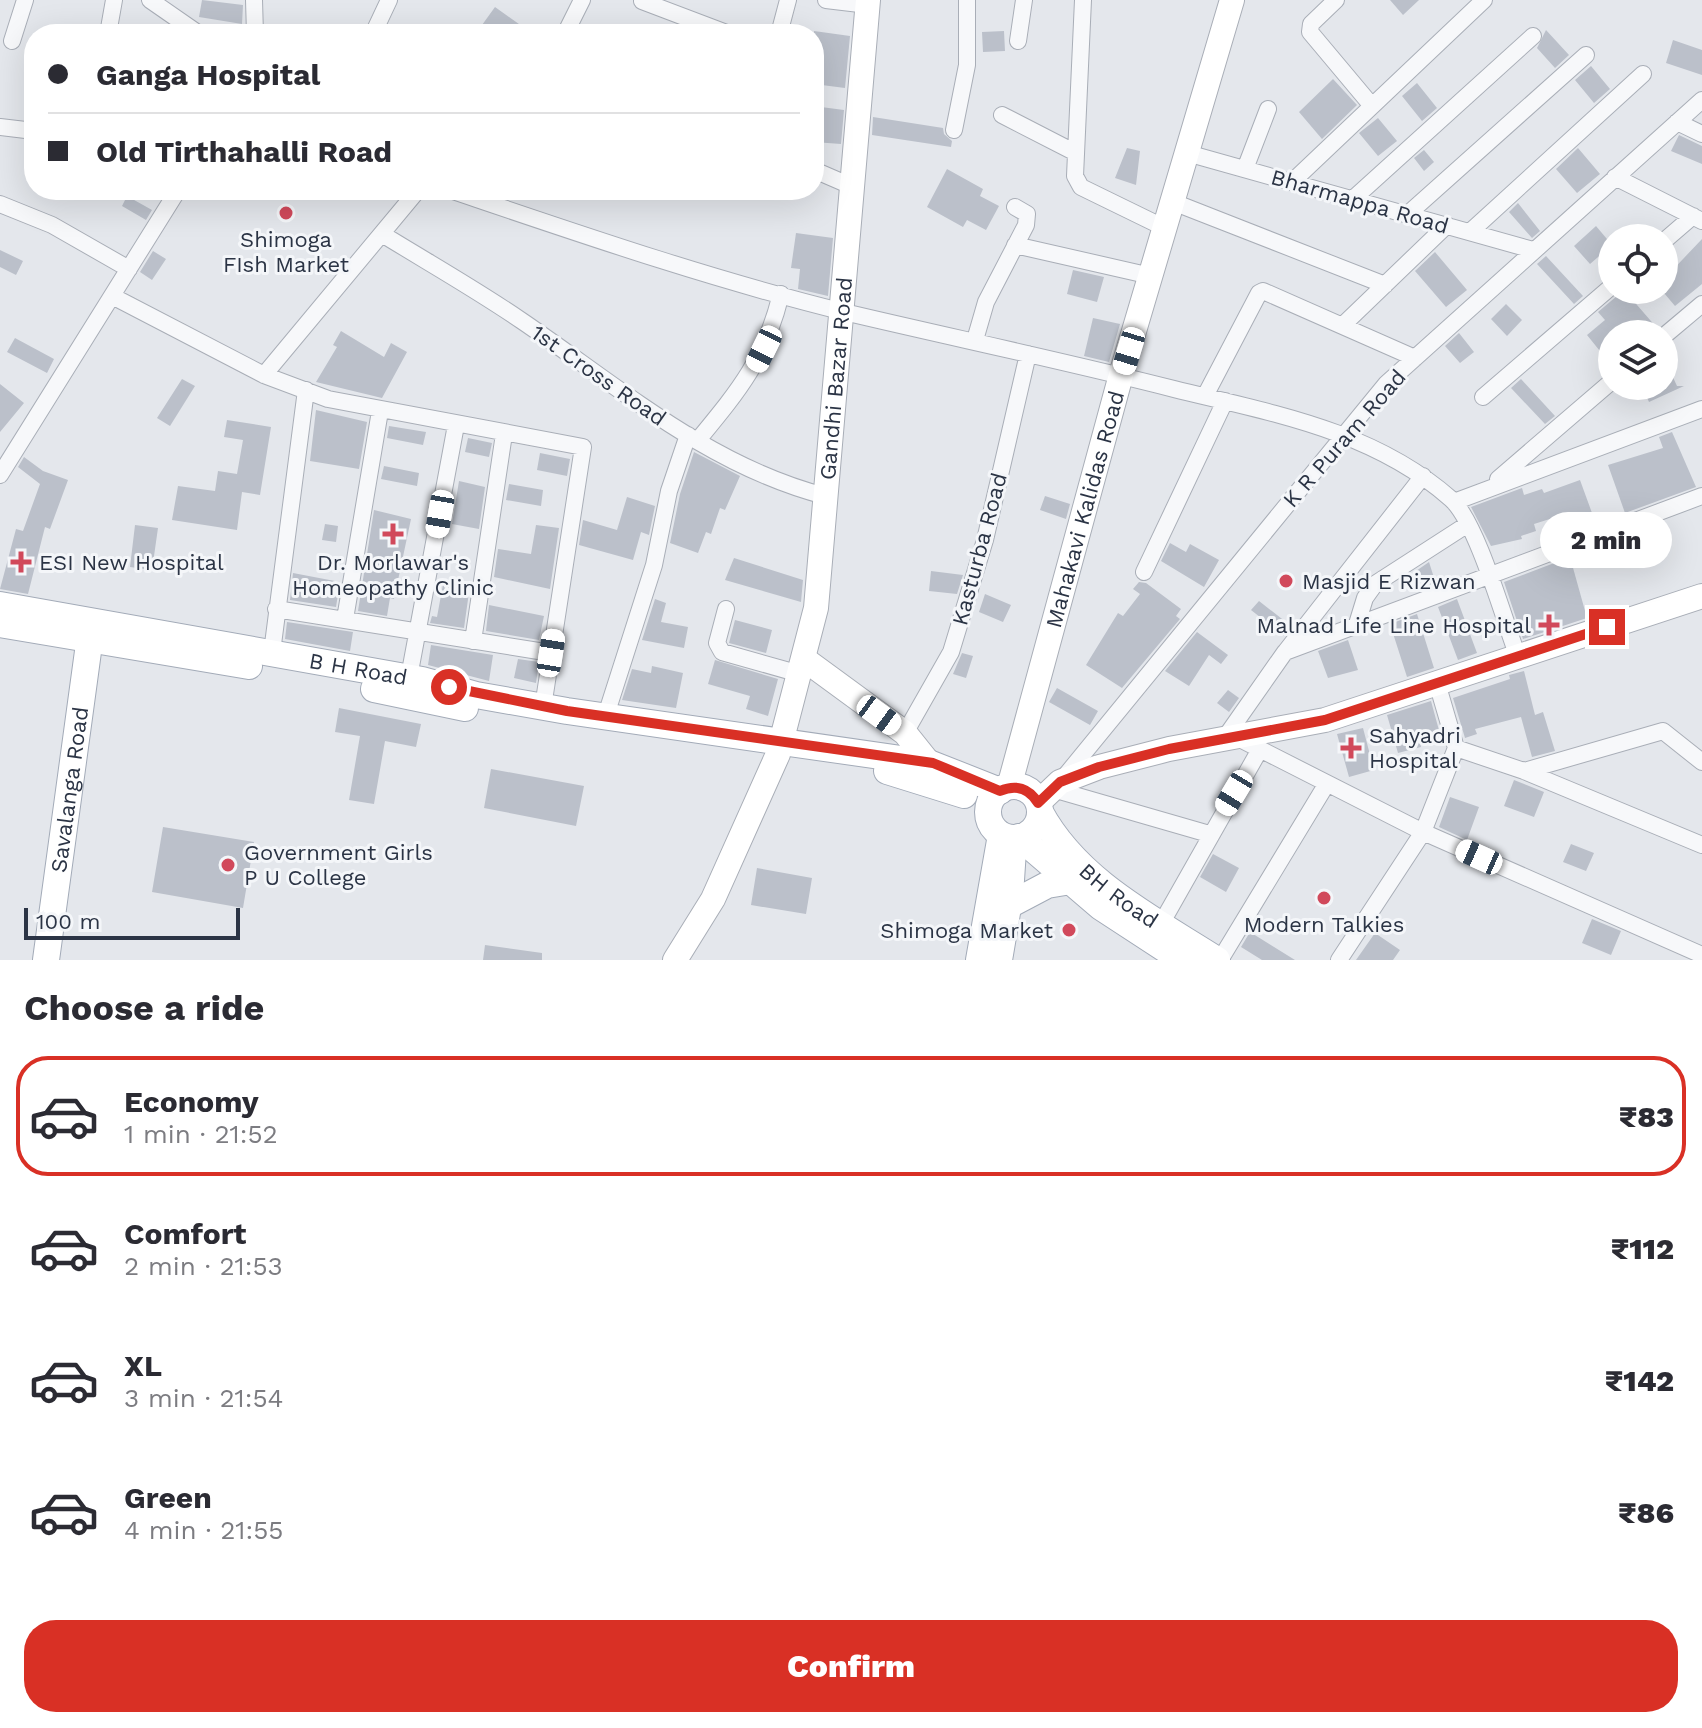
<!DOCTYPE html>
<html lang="en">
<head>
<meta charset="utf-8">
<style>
	:root { --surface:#fff; --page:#f2f2f3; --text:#2b2b33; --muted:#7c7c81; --line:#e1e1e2; --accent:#d93025 }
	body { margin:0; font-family:"Work Sans",sans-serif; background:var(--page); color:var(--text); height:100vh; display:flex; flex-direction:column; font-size:30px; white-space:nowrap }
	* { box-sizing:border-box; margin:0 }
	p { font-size:26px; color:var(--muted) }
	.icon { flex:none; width:44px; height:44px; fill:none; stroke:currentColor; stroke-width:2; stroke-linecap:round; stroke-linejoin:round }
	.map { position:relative; height:960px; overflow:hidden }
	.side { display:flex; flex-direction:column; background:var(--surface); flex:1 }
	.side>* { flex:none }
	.hud { position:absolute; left:24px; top:24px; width:800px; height:176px; border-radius:32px; box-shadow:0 8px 32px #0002; display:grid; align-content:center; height:176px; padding:0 24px; background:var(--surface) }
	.controls { position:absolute; left:1598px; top:224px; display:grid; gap:16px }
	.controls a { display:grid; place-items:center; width:80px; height:80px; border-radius:50%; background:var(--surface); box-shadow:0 8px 32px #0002; font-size:40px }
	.scale { position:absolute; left:24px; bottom:20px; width:216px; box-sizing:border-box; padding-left:8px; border:4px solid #2b3445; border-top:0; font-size:22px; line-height:28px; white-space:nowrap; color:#2b3445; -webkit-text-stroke:6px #f4f6f9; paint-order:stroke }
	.end { position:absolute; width:36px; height:36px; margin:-18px; border:10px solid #d93025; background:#fff; box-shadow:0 0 0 4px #fff }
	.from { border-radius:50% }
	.bubble { position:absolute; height:56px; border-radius:28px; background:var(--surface); box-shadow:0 8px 32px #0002; font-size:26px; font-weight:800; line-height:56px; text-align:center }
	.car { position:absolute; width:24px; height:48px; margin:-24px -12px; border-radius:10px; box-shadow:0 0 6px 2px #0007; background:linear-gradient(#fff 24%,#345 0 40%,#fff 0 76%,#345 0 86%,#fff 0) }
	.hud b { display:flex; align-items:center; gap:28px; height:76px; font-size:30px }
	.hud b+b { border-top:2px solid var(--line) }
	.hud i { width:20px; height:20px; background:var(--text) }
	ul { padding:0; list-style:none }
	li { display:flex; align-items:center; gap:24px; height:120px; margin:0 16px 12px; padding:0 8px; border:4px solid transparent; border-radius:32px }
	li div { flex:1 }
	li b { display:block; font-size:30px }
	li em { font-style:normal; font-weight:800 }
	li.on { border-color:var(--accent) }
	li>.icon { width:72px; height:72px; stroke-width:1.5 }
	h2 { padding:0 24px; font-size:36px; line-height:96px }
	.button { display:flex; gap:16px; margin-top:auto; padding:16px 24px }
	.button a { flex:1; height:92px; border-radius:32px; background:var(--accent); color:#fff; font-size:32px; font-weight:800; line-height:92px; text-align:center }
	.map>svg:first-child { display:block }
	.building { fill:#bbc0ca }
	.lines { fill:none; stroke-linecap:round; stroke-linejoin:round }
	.street-casing { stroke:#a9aeb7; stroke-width:18 }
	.secondary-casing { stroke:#a9aeb7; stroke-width:26 }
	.primary-casing { stroke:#a3abb8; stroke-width:28 }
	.street { stroke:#f7f8fa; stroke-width:16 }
	.secondary { stroke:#fff; stroke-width:24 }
	.primary { stroke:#fff; stroke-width:26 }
	.route { stroke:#d93025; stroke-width:10 }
	.poi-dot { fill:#d1495b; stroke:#f4f6f9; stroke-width:3 }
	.labels { text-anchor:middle; stroke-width:6; stroke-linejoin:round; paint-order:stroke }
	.street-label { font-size:22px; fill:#2b3445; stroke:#f4f6f9 }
	.poi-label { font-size:22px; fill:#2b3445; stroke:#f4f6f9; text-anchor:start }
</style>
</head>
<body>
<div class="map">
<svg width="1702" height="960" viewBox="0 0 1702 960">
	<rect width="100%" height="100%" fill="#e4e7ec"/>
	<!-- building -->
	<path class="building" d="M202 0 243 5 242 24 199 17Z
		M1390 0H1419L1403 15Z
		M495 7 533 34H495L482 25Z
		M1546 30 1569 55 1555 68 1537 48Z
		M814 31 850 36 845 88 814 84Z
		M1004 31 1005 51 983 52 982 32Z
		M1673 40 1702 50V75L1666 63Z
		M1591 66 1610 89 1594 103 1575 80Z
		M1333 79 1357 105 1322 139 1299 112Z
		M1417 83 1437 108 1422 121 1402 96Z
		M821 107 844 110 841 144 814 142V119L820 120Z
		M873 117 943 128 944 134 952 141 951 147 872 135Z
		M1378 118 1397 141 1378 156 1359 133Z
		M1679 135 1702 146V164L1671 151Z
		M1127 148 1140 151 1136 185 1115 178Z
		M1578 148 1600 174 1577 193 1556 169Z
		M1424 150 1434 162 1424 171 1414 158Z
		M947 169 983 189 980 196 999 206 986 230 967 220 963 227 927 207Z
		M127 196 152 210 146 220 122 206Z
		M1518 203 1540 231 1532 238 1509 212Z
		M1596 226 1612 245 1590 264 1574 246Z
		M796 233 833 238 828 296 798 289 800 269 791 268Z
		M1702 239V284L1675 306 1664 293V279Z
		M0 250 23 261 16 275 0 267Z
		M153 251 166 259 152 280 140 272Z
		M1435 252 1467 290 1446 307 1415 271Z
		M1546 256 1583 296 1574 304 1537 264Z
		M1073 270 1104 277 1097 302 1067 294Z
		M1624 290 1657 328 1652 334H1612V366L1587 335 1605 320 1598 312Z
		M1506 304 1522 320 1507 336 1491 319Z
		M1093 318 1120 324 1109 362 1084 356Z
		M341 331 384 357 391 343 407 352 382 398 316 382 337 347 333 345Z
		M1459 333 1474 352 1460 363 1445 346Z
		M15 338 54 359 47 373 7 352Z
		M1664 358 1677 386H1684L1649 402 1642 386H1664Z
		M182 379 195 386 170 426 157 418Z
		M1521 379 1555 416 1545 424 1511 388Z
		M0 384 24 403 0 432Z
		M316 410 367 422 359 469 310 461Z
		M227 420 271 427 260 495 242 492 237 530 172 520 178 486 215 491 218 471 237 474 243 440 224 437Z
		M389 426 426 432 423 445 387 438Z
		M1672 432 1696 487 1625 513 1608 465 1663 448 1659 437Z
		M468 438 492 443 489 457 465 452Z
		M694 452 740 476 725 510 720 508 711 534 706 532 698 553 670 543 680 494Z
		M540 453 570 459 567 476 537 470Z
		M24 457 43 471 68 480 50 529 45 527 28 594 0 589 16 529 23 531 40 484 18 467Z
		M384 466 419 473 417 486 381 479Z
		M1580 480 1596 524 1579 530 1572 512 1534 524 1536 531 1521 536 1522 539 1491 546 1471 507 1522 488 1524 495 1542 489 1544 493Z
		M459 481 485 487 479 529 452 524Z
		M509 484 543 490 541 506 506 500Z
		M1045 496 1070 504 1066 519 1040 510Z
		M627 497 655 506 649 535 641 532 633 560 579 545 583 520 617 530Z
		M374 510 411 519 394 599 390 598 387 616 358 611Z
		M325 524 338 526 336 542 322 540Z
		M135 525 158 528 152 570 130 567Z
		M536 525 559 528 550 589 494 577 498 549 531 554Z
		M1170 543 1186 552 1190 544 1219 560 1204 587 1161 561Z
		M1570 557 1587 618 1523 639 1504 582Z
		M734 558 803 580 801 602 725 580Z
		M1429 562 1436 584 1422 589 1416 571Z
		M931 571 963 575 957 594 929 591Z
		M293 573 340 582 336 607 290 600Z
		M444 579 470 585 464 628 430 623 432 616 437 617Z
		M1139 582 1146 583 1181 609 1176 616 1180 619 1122 688 1086 665 1118 613 1123 616 1140 594 1133 589Z
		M985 594 1011 605 1003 622 979 612Z
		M655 599 666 603 661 622 688 627 684 648 642 640Z
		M1457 599 1477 653 1458 660 1438 607Z
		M1259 601 1291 626 1284 636 1251 610Z
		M489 605 544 616 539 640 486 631Z
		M1417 614 1434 668 1407 677 1390 624Z
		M735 620 772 630 766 653 729 643Z
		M287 622 353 632 350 651 285 639Z
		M1197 632 1228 655 1221 664 1209 655 1189 686 1165 671Z
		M1348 640 1358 670 1328 678 1318 651Z
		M431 645 493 655 489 681 428 665Z
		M962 653 973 656 966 678 953 674Z
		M518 659 539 662 536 683 514 678Z
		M715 660 778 679 768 716 746 709 750 696 708 684Z
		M652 666 683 673 676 708 622 700 632 669 651 673Z
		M1524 671 1535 715 1543 712 1555 751 1532 757 1521 717 1475 729 1477 734 1465 738 1453 698 1510 679 1509 675Z
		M1057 688 1098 711 1090 725 1049 702Z
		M1228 690 1239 698 1229 712 1217 703Z
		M1431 701 1440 734 1419 739 1421 747 1398 753 1387 715Z
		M339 708 421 724 416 747 385 741 374 804 349 800 360 736 335 732Z
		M1363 728 1374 770 1349 777 1337 734Z
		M491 769 584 786 576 826 484 808Z
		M1514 780 1544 792 1534 817 1504 806Z
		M1450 797 1479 807 1467 840 1439 827Z
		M163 827 254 842 243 908 152 892Z
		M1571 844 1594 853 1586 871 1563 862Z
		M1213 854 1239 868 1226 892 1200 877Z
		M757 868 812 878 806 914 751 905Z
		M1592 919 1621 931 1611 955 1582 943Z
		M1250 932 1295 960H1262L1241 947Z
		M1375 933 1400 950 1393 960H1356Z
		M485 945 542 953V960H483Z"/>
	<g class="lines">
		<!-- street casing -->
		<g class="street-casing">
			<path id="street" d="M150 0 199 34
				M254 0 255 34
				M826 0 868 5
				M1083 0 1075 176 1081 187 1165 228
				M1336 0 1311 24 1310 32 1372 106
				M642 1 729 34
				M108 34 114 0
				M373 34 389 0
				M565 34 582 0
				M779 34 788 0
				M12 41 25 0
				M1018 41 1024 0
				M1002 115 1076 153
				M1677 122 1702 134
				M0 127 34 131
				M954 130 967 65V0
				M1187 153 1533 250
				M1245 169 1268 109
				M814 170 851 186
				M1615 177 1702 221
				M1292 182 1484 0
				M450 190C580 234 710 279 844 312 954 338 1064 361 1174 389 1271 413 1373 430 1451 499 1477 522 1504 620 1518 657
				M1353 199 1533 36
				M1173 202 1385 285
				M0 204 52 225 129 269
				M1408 214 1586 55
				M1470 232 1643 74
				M382 234C429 263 477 290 522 321 619 387 709 466 825 496
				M1664 241 1693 216
				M1015 245 1151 276
				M112 296 264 375 328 399 583 447 543 707
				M1343 325 1447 225
				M1664 336 1702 304
				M975 340 986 302 1026 225 1027 214 1015 207
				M264 375 418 190
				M1205 396 1259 293 1263 291 1415 358
				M1483 397 1612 286
				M698 440C740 389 765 359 781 294
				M0 475 178 190
				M1498 479 1612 381
				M1454 502 1702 409
				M1144 572 1225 401
				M276 609 551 653
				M726 609 717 643 722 652 800 674
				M345 619 380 411
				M1357 624 1365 598 1375 584 1468 524
				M473 641 504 434
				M1286 651 1423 476
				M272 652 306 390
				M409 677 456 425
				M606 715 654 565 669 491 688 435
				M905 733 951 652 985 540 1028 354
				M1236 737 1423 832 1702 955
				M1224 739 1285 652 1702 496
				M1456 748 1524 771 1702 845
				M1524 771 1663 731 1702 762
				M1061 781 1386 384 1702 100
				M1053 789 1209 834
				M1161 924 1259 751
				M1220 960 1326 785
				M1339 960 1423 832 1456 748 1437 683"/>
		</g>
		<!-- secondary casing -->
		<g class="secondary-casing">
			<g id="secondary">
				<path d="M804 659 905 733 929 763"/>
				<path id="s1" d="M1009 787 1121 375 1232 0"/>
				<path d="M1038 803 1060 782 1099 767 1169 749 1325 720 1702 596"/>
				<path id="s2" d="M675 960 713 899 778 754 816 608 868 0"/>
			</g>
		</g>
		<!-- primary casing -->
		<g class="primary-casing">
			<g id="primary">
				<path id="s3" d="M0 605 422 680 476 695 567 711 929 763 1000 791"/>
				<path d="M0 624 249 666"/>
				<path d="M374 689 465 708"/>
				<path d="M887 771 964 795"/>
				<circle cx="1014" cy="812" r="26"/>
				<path id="s4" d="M1040 812C1077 881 1153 919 1217 960"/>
				<path d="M1019 837 1101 907 1182 960"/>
				<path d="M1009 905 1047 885 1071 881"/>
				<path id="s5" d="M46 960 92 622"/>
				<path d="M979 960 1001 835"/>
				<path d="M999 960 1010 895 1013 850"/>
			</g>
		</g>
		<!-- street -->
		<use href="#street" class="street"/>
		<!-- secondary -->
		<use href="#secondary" class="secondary"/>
		<!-- primary -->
		<use href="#primary" class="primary"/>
	</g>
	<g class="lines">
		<!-- route -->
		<path class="route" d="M449 687 567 711 933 763 1000 791C1016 784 1029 788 1038 803L1060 782 1099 767 1169 749 1325 720 1607 627"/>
	</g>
	<!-- markers -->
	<g class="poi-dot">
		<circle cx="286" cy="213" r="8"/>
		<path d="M389 522h8v8h8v8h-8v8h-8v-8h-8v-8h8z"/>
		<path d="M17 550h8v8h8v8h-8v8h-8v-8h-8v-8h8z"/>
		<circle cx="1286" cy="581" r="8"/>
		<path d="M1545 613h8v8h8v8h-8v8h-8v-8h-8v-8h8z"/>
		<path d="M1347 736h8v8h8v8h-8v8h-8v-8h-8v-8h8z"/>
		<circle cx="228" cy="865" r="8"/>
		<circle cx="1324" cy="898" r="8"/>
		<circle cx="1069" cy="930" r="8"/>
	</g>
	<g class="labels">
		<!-- street labels -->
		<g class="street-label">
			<text transform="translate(1360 201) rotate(16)" y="8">Bharmappa Road</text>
			<text transform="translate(599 375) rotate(35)" y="8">1st Cross Road</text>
			<text dy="8" stroke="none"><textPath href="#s2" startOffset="612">Gandhi Bazar Road</textPath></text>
			<text transform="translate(1344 438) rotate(-49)" y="8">K R Puram Road</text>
			<text dy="8" stroke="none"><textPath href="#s1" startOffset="288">Mahakavi Kalidas Road</textPath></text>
			<text transform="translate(979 549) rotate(-75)" y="8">Kasturba Road</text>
			<text dy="8" stroke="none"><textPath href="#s3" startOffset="364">B H Road</textPath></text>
			<text dy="8" stroke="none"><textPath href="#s5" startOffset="172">Savalanga Road</textPath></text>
			<text dy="8" stroke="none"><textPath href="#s4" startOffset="116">BH Road</textPath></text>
		</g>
		<!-- poi labels -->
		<g class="poi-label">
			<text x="286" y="247" text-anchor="middle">Shimoga<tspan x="286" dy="25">FIsh Market</tspan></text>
			<text x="39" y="570">ESI New Hospital</text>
			<text x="393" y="570" text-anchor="middle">Dr. Morlawar's<tspan x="393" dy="25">Homeopathy Clinic</tspan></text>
			<text x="1302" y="589">Masjid E Rizwan</text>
			<text x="1531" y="633" text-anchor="end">Malnad Life Line Hospital</text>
			<text x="1369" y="743">Sahyadri<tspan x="1369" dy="25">Hospital</tspan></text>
			<text x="244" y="860">Government Girls<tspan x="244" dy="25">P U College</tspan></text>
			<text x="1324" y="932" text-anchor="middle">Modern Talkies</text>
			<text x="1053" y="938" text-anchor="end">Shimoga Market</text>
		</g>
	</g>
</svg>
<div class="controls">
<a><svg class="icon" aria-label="locate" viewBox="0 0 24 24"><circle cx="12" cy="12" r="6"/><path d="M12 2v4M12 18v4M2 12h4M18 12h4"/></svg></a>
<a><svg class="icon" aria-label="layers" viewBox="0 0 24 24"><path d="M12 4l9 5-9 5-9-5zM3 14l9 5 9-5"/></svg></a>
</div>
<div class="scale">100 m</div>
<i class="end from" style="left:449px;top:687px"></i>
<i class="end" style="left:1607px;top:627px"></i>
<div class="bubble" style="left:1540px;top:512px;width:132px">2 min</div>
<i class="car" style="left:764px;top:349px;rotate:206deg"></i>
<i class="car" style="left:1129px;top:351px;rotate:197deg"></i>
<i class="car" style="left:440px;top:514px;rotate:190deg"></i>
<i class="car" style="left:551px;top:653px;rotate:9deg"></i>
<i class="car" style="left:879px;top:715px;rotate:126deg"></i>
<i class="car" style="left:1234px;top:793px;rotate:211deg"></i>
<i class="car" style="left:1479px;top:857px;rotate:294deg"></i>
<div class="hud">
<b><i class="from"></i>Ganga Hospital</b>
<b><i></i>Old Tirthahalli Road</b>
</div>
</div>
<section class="side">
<h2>Choose a ride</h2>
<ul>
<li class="on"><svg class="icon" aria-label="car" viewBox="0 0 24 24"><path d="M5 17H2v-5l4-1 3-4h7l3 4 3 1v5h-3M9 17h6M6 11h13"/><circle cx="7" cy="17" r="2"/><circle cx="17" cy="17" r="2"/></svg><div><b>Economy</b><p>1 min · 21:52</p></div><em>₹83</em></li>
<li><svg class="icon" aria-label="car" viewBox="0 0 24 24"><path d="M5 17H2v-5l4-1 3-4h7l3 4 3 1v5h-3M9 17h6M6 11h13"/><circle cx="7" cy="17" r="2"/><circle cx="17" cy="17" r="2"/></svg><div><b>Comfort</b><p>2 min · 21:53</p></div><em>₹112</em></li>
<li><svg class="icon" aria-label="car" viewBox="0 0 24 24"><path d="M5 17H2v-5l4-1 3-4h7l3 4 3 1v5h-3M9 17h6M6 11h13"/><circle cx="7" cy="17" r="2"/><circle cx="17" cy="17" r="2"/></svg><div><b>XL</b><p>3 min · 21:54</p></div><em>₹142</em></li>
<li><svg class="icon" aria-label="car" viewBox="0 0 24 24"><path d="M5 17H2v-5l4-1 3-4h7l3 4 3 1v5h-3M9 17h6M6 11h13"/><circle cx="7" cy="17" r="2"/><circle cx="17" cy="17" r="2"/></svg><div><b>Green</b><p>4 min · 21:55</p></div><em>₹86</em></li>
</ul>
<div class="button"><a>Confirm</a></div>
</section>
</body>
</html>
